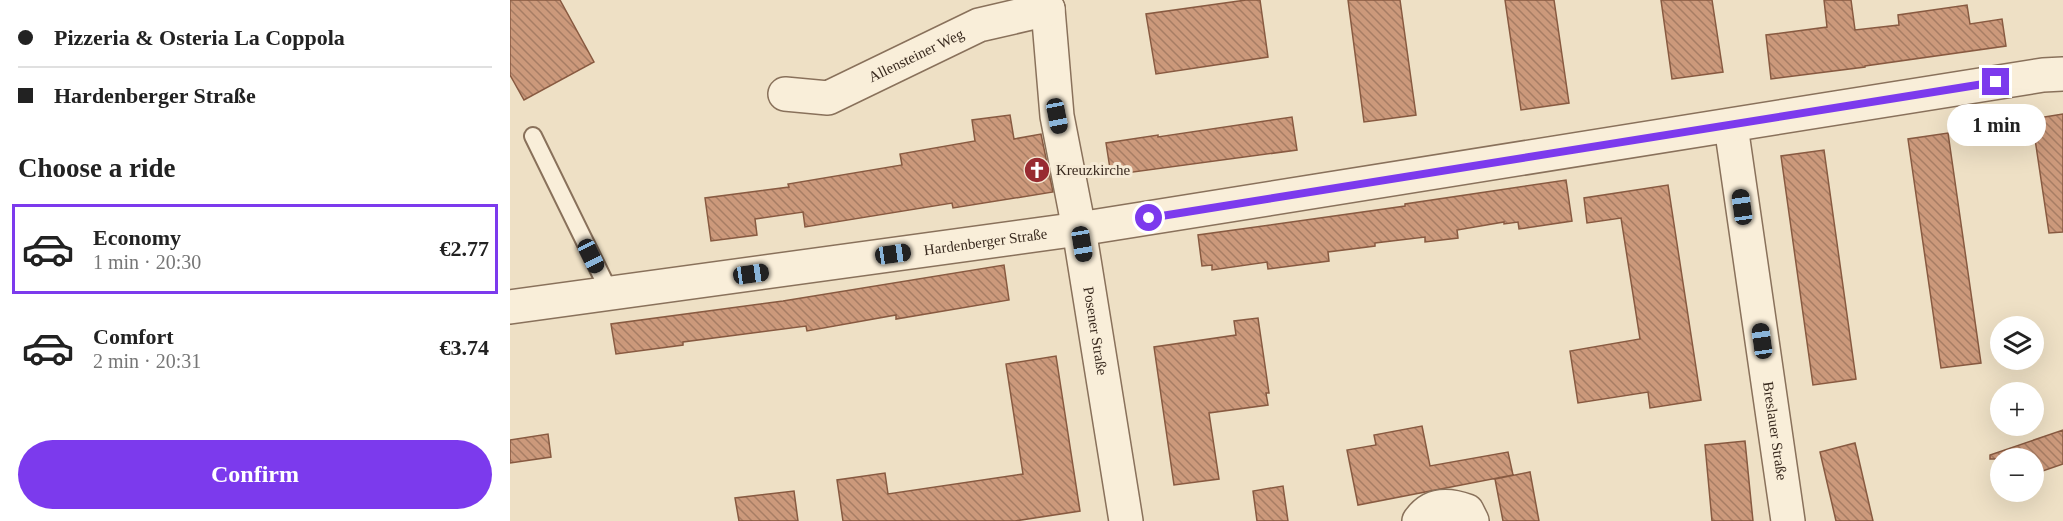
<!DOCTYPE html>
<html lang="en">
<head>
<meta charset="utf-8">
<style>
	:root { --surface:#fff; --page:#f2f2f2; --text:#222; --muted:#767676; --line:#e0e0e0; --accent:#7c3aed }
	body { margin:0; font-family:"Times New Roman",serif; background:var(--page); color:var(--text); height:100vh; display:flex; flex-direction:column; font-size:22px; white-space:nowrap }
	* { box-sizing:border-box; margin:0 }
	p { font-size:20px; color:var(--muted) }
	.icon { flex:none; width:33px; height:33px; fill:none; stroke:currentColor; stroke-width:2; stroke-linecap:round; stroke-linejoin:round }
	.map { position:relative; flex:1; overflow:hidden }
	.sheet { display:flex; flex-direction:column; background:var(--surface); width:510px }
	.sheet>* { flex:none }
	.guide { display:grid; align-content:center; height:132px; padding:0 18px; background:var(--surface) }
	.tools { position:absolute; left:1480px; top:316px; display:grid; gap:12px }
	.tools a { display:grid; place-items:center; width:54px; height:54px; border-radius:50%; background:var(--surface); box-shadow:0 6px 24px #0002; font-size:30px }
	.end { position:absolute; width:27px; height:27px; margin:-14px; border:8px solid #7c3aed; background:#fff; box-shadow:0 0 0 3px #fff }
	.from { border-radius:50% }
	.bubble { position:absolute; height:42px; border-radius:21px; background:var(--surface); box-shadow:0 6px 24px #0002; font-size:20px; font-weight:700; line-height:42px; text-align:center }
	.car { position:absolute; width:18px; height:36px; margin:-18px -9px; border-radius:8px; box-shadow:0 0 4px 2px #0007; background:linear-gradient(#222 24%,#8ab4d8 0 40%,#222 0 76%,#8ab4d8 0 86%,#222 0) }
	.guide b { display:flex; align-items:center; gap:21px; height:57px; font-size:22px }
	.guide b+b { border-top:2px solid var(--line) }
	.guide i { width:15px; height:15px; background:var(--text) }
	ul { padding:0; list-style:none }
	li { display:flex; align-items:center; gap:18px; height:90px; margin:0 12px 9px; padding:0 6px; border:3px solid transparent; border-radius:0px }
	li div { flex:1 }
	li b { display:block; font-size:22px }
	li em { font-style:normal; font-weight:700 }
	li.current { border-color:var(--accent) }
	li>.icon { width:54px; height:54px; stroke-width:1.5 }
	h2 { padding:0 18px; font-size:27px; line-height:72px }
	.action { display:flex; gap:12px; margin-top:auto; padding:12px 18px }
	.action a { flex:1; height:69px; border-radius:36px; background:var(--accent); color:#fff; font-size:24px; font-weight:700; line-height:69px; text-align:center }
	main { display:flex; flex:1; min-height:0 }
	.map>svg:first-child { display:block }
	.building { fill:url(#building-back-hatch); stroke:#885a41; stroke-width:1.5 }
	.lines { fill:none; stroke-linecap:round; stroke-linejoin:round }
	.lane-casing { stroke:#89715b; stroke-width:20 }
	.street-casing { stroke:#89715b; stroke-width:36 }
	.lane { stroke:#f9eed9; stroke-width:16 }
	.street { stroke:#f9eed9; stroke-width:33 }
	.route { stroke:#7c3aed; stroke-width:8 }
	.labels { text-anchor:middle; stroke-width:6; stroke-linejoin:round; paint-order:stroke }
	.street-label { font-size:15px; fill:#392a1f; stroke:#f6ead5 }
	.poi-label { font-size:15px; fill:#392a1f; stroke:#f6ead5; text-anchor:start }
</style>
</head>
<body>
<main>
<section class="sheet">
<div class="guide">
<b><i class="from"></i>Pizzeria &amp; Osteria La Coppola</b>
<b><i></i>Hardenberger Straße</b>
</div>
<h2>Choose a ride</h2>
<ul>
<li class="current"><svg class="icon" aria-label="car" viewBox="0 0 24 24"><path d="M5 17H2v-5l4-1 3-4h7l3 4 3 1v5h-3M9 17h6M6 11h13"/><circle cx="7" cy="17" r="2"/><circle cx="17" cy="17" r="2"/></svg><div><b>Economy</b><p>1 min · 20:30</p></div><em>€2.77</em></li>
<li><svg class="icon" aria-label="car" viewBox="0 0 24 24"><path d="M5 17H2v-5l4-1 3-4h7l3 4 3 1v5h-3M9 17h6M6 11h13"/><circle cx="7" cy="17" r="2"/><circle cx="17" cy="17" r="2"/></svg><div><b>Comfort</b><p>2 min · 20:31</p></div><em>€3.74</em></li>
</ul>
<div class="action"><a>Confirm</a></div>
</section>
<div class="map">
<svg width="1553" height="521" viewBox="0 0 1553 521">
	<defs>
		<pattern id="building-back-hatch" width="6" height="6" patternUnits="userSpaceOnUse" patternTransform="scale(1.5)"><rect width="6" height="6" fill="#cc997b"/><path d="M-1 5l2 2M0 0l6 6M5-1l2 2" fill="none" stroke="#a77d64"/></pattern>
	</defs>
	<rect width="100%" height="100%" fill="#eee0c5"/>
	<!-- building -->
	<path class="building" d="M0 0H50L84 62 14 100 0 75Z
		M736 0H750L758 57 646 74 636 14Z
		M838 0H890L906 115 854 122Z
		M995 0H1044L1059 103 1011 110Z
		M1151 0H1202L1213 72 1162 79Z
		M1314 0H1341L1345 30 1389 25 1388 15 1457 5 1460 24 1492 19 1496 46 1355 66V67L1261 79 1256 35 1317 27Z
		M1553 114V232L1539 233 1522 119Z
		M500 115 504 139 531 134 543 192 443 208 442 203 295 227 293 212 245 219 247 235 201 241 195 198 279 187 278 184 392 165 390 154 465 141 462 120Z
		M782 117 787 150 601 175 596 143 648 135V137Z
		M1438 133 1471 363 1431 368 1398 139Z
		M1314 150 1346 379 1303 385 1271 156Z
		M1056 180 1062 221 1009 229 1008 222 994 224V222L947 230 948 238 915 242V237L865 243V246L818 252 819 261 758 269 757 262 702 270V265L692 266 688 235 895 206V204Z
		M1158 185 1191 400 1140 408 1138 392 1068 403 1060 351 1130 339 1111 218 1077 223 1074 198Z
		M494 265 499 300 386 319V315L297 331 296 326 173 342V345L106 354 101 324 273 301Z
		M748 318 759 393H756L758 405 699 413 709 479 664 485 644 347 726 335 724 321Z
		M546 356 570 511 505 521H333L327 480 375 473 378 494 513 474 496 364Z
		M912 426 920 466 998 452 1003 475 848 505 837 450 866 445 864 435Z
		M1553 430V464L1524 474V459H1480V455Z
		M38 434 41 457 0 463V440Z
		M1235 441 1243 521H1202L1195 445Z
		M1345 443 1363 521H1326L1310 452Z
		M1020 472 1029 521H993L985 479Z
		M773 486 778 521H747L743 491Z
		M284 491 288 521H229L225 498Z"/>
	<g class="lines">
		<!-- lane casing -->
		<g class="lane-casing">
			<path id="lane" d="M23 136 100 293"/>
		</g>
		<!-- street casing -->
		<g class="street-casing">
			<g id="street">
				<path id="s1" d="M533 0 538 9 547 116 569 229 616 521"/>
				<path id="s2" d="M275 94 318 98 469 25 538 9"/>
				<path id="s3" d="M1221 126 1278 521"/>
				<path id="s4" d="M0 307 569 229 1533 75 1553 74"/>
				<path d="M909 521C921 504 938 504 957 511L962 521"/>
			</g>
		</g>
		<!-- lane -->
		<use href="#lane" class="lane"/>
		<!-- street -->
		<use href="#street" class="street"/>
	</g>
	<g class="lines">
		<!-- route -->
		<path class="route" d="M639 218 1486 82"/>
	</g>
	<!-- icons -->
	<defs>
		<g id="church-disc" transform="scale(1.35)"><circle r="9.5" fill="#982b31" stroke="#f6ead5"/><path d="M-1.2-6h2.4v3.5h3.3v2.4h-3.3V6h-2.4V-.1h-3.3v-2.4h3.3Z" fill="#fff"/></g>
	</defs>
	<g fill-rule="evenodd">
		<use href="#church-disc" x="527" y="170"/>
	</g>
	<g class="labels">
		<!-- street labels -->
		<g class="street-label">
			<text dy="5" stroke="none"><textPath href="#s2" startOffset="141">Allensteiner Weg</textPath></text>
			<text dy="5" stroke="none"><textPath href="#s4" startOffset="480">Hardenberger Straße</textPath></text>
			<text dy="5" stroke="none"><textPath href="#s1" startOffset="336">Posener Straße</textPath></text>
			<text dy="5" stroke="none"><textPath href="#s3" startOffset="308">Breslauer Straße</textPath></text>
		</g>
		<!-- poi labels -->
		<g class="poi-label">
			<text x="546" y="175">Kreuzkirche</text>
		</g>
	</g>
</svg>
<div class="tools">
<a><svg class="icon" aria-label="layers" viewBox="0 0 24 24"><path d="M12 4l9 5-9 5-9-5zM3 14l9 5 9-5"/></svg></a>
<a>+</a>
<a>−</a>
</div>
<i class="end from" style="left:639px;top:218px"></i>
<i class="end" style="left:1486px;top:82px"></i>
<div class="bubble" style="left:1437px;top:104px;width:99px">1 min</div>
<i class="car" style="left:547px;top:116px;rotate:169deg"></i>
<i class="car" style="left:1232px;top:207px;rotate:352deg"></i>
<i class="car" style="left:572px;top:244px;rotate:171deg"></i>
<i class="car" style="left:383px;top:254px;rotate:82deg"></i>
<i class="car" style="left:81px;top:256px;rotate:154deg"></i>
<i class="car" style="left:241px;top:274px;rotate:82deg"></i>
<i class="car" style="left:1252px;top:341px;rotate:352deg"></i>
</div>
</main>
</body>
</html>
